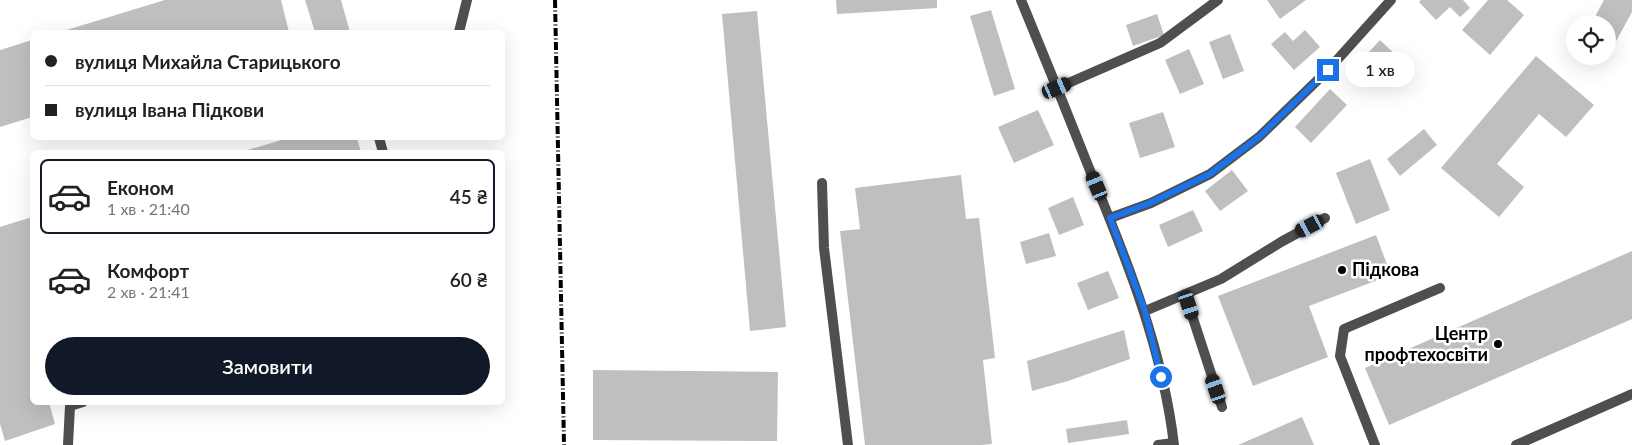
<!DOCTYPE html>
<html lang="uk">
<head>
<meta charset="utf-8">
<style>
	:root { --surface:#fff; --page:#f2f2f2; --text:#202124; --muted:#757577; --line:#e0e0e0; --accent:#111827 }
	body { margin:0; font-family:Lato,sans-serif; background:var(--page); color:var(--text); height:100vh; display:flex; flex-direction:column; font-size:19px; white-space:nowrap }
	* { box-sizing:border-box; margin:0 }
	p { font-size:16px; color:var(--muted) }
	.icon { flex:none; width:28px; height:28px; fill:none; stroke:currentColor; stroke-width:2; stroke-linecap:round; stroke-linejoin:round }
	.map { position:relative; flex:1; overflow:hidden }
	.details { position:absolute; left:30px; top:150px; width:475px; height:255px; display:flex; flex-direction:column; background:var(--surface); border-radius:8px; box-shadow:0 5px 20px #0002 }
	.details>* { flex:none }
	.top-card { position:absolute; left:30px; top:30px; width:475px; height:110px; border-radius:8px; box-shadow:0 5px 20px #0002; display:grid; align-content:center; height:110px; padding:0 15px; background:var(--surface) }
	.tools { position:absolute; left:1566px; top:15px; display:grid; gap:10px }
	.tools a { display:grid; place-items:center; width:50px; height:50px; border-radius:50%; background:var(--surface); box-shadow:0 5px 20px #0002; font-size:25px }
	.end { position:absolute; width:22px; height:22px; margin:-11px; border:6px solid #1a73e8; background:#fff; box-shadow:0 0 0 2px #fff }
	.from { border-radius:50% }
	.bubble { position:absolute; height:35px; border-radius:18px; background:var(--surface); box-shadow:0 5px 20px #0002; font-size:16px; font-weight:600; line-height:35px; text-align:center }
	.car { position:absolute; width:15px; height:30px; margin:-15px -8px; border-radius:6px; box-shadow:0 0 4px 1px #0007; background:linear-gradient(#222 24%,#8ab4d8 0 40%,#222 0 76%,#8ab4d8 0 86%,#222 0) }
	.top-card b { display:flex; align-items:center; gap:18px; height:48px; font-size:19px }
	.top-card b+b { border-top:1px solid var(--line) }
	.top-card i { width:12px; height:12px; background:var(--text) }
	ul { padding:9px 0 0; list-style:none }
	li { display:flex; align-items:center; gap:15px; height:75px; margin:0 10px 8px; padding:0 5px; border:2px solid transparent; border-radius:8px }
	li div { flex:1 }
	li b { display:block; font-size:19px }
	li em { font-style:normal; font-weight:600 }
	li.selected { border-color:var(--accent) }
	li>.icon { width:45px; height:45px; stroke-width:1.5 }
	.button { display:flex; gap:10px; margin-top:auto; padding:10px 15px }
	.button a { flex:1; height:58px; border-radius:30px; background:var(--accent); color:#fff; font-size:20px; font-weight:600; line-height:58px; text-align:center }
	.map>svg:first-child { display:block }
	.building { fill:#bfbfbf }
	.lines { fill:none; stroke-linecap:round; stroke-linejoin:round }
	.lane { stroke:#4f4f4f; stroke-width:10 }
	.street { stroke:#4f4f4f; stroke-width:10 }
	.rail { stroke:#000; stroke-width:4; stroke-dasharray:8 2.5 1 2.5; stroke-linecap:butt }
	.route { stroke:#1a73e8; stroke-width:6 }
	.poi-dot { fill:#000; stroke:#fff; stroke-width:2 }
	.labels { text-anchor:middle; stroke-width:5; stroke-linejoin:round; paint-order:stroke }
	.poi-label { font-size:18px; font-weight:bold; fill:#000; stroke:#fff; text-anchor:start }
</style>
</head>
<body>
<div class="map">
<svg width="1632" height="445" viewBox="0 0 1632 445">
	<rect width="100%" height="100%" fill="#fff"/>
	<!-- building -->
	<path class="building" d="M165 0H281L289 32H60Z
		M305 0H341L350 32H315Z
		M836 0H937V8L837 14Z
		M1267 0H1306L1280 19Z
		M1421 0H1463L1470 8 1460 17 1450 7 1436 20 1419 2Z
		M1488 0H1507L1524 15 1490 55 1462 30Z
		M1604 0H1632V12L1608 56V24H1591Z
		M991 10 1015 89 994 96 970 16Z
		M757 11 786 327 750 331 722 14Z
		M1157 14 1164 35 1133 46 1126 25Z
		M1305 30 1320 47 1294 70 1271 44 1285 32 1293 41Z
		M1230 34 1244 71 1223 79 1209 42Z
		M32 40V117L0 127V50Z
		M1380 40 1399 58 1374 85 1355 67Z
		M1189 49 1204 84 1180 94 1165 60Z
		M1536 56 1594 105 1566 137 1539 114 1497 164 1524 187 1499 217 1441 168Z
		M1330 89 1347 105 1311 143 1295 127Z
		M1038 110 1054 145 1014 163 998 127Z
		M1163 112 1175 147 1140 158 1129 123Z
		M1424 129 1437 145 1400 176 1387 159Z
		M288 138H357L361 152H241Z
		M1370 159 1390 210 1356 224 1336 173Z
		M1232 170 1248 191 1220 211 1205 191Z
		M961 175 966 219 979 218 995 358 983 360 992 444 981 445H865L840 231 860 229 855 188Z
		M1073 197 1084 225 1059 235 1048 208Z
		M1193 210 1203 231 1168 247 1159 225Z
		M32 217V402H49L55 424 5 441 0 424V227Z
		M1049 233 1056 256 1026 264 1020 242Z
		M1376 235 1391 275 1309 306 1328 357 1253 386 1218 296Z
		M1632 251V319L1389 425 1365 368Z
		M1108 271 1119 298 1088 310 1077 283Z
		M1124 330 1130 359 1068 381 1032 391 1027 361Z
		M593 370 778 372 777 441 593 440Z
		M1302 417 1314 445H1238Z
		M1127 420 1129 434 1068 443 1066 429Z"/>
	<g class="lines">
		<!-- lane -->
		<path class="lane" d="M459 32 467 0
			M379 138 383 152
			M822 183 824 248 848 445
			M1185 294 1222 407
			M1145 311 1221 279 1281 242 1325 218
			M68 445 70 406 83 402
			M1158 445 1173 443
			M1375 445 1340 356 1344 329 1440 288
			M1516 445 1632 394"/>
		<!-- street -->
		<path class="street" d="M1021 0C1045 58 1068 115 1091 173 1127 260 1163 350 1174 445
			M1057 88 1160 43 1218 0
			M1110 218 1151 203 1210 174 1259 137 1328 70 1391 0"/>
		<!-- rail -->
		<path class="rail" d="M555 0 564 445"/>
	</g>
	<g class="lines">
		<!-- route -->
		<path class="route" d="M1161 377 1145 311 1110 218 1150 203 1210 174 1259 137 1328 70"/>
	</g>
	<!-- markers -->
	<g class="poi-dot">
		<circle cx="1342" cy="270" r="5"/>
		<circle cx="1498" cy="344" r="5"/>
	</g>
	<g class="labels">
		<!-- poi labels -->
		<g class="poi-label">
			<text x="1352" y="276">Підкова</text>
			<text x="1488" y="340" text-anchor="end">Центр<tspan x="1488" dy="21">профтехосвіти</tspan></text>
		</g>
	</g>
</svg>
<div class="tools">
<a><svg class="icon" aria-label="locate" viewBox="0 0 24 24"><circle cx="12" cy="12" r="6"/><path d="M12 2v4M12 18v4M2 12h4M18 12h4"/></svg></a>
</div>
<i class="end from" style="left:1161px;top:377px"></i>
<i class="end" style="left:1328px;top:70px"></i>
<div class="bubble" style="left:1345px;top:52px;width:70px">1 хв</div>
<i class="car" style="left:1057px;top:88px;rotate:67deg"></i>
<i class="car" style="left:1097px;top:186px;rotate:337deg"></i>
<i class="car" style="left:1310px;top:226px;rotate:242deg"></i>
<i class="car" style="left:1189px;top:305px;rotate:162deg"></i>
<i class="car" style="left:1216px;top:389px;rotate:341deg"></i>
<div class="top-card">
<b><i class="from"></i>вулиця Михайла Старицького</b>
<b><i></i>вулиця Івана Підкови</b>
</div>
<section class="details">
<ul>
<li class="selected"><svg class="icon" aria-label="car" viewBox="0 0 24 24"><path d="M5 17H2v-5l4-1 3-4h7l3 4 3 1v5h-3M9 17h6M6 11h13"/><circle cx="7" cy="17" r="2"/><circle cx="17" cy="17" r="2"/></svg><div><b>Економ</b><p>1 хв · 21:40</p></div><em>45 ₴</em></li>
<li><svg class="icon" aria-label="car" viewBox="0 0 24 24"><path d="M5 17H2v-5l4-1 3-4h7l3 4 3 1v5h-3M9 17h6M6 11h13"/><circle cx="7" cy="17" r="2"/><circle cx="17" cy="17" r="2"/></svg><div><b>Комфорт</b><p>2 хв · 21:41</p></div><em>60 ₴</em></li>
</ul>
<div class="button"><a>Замовити</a></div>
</section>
</div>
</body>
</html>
